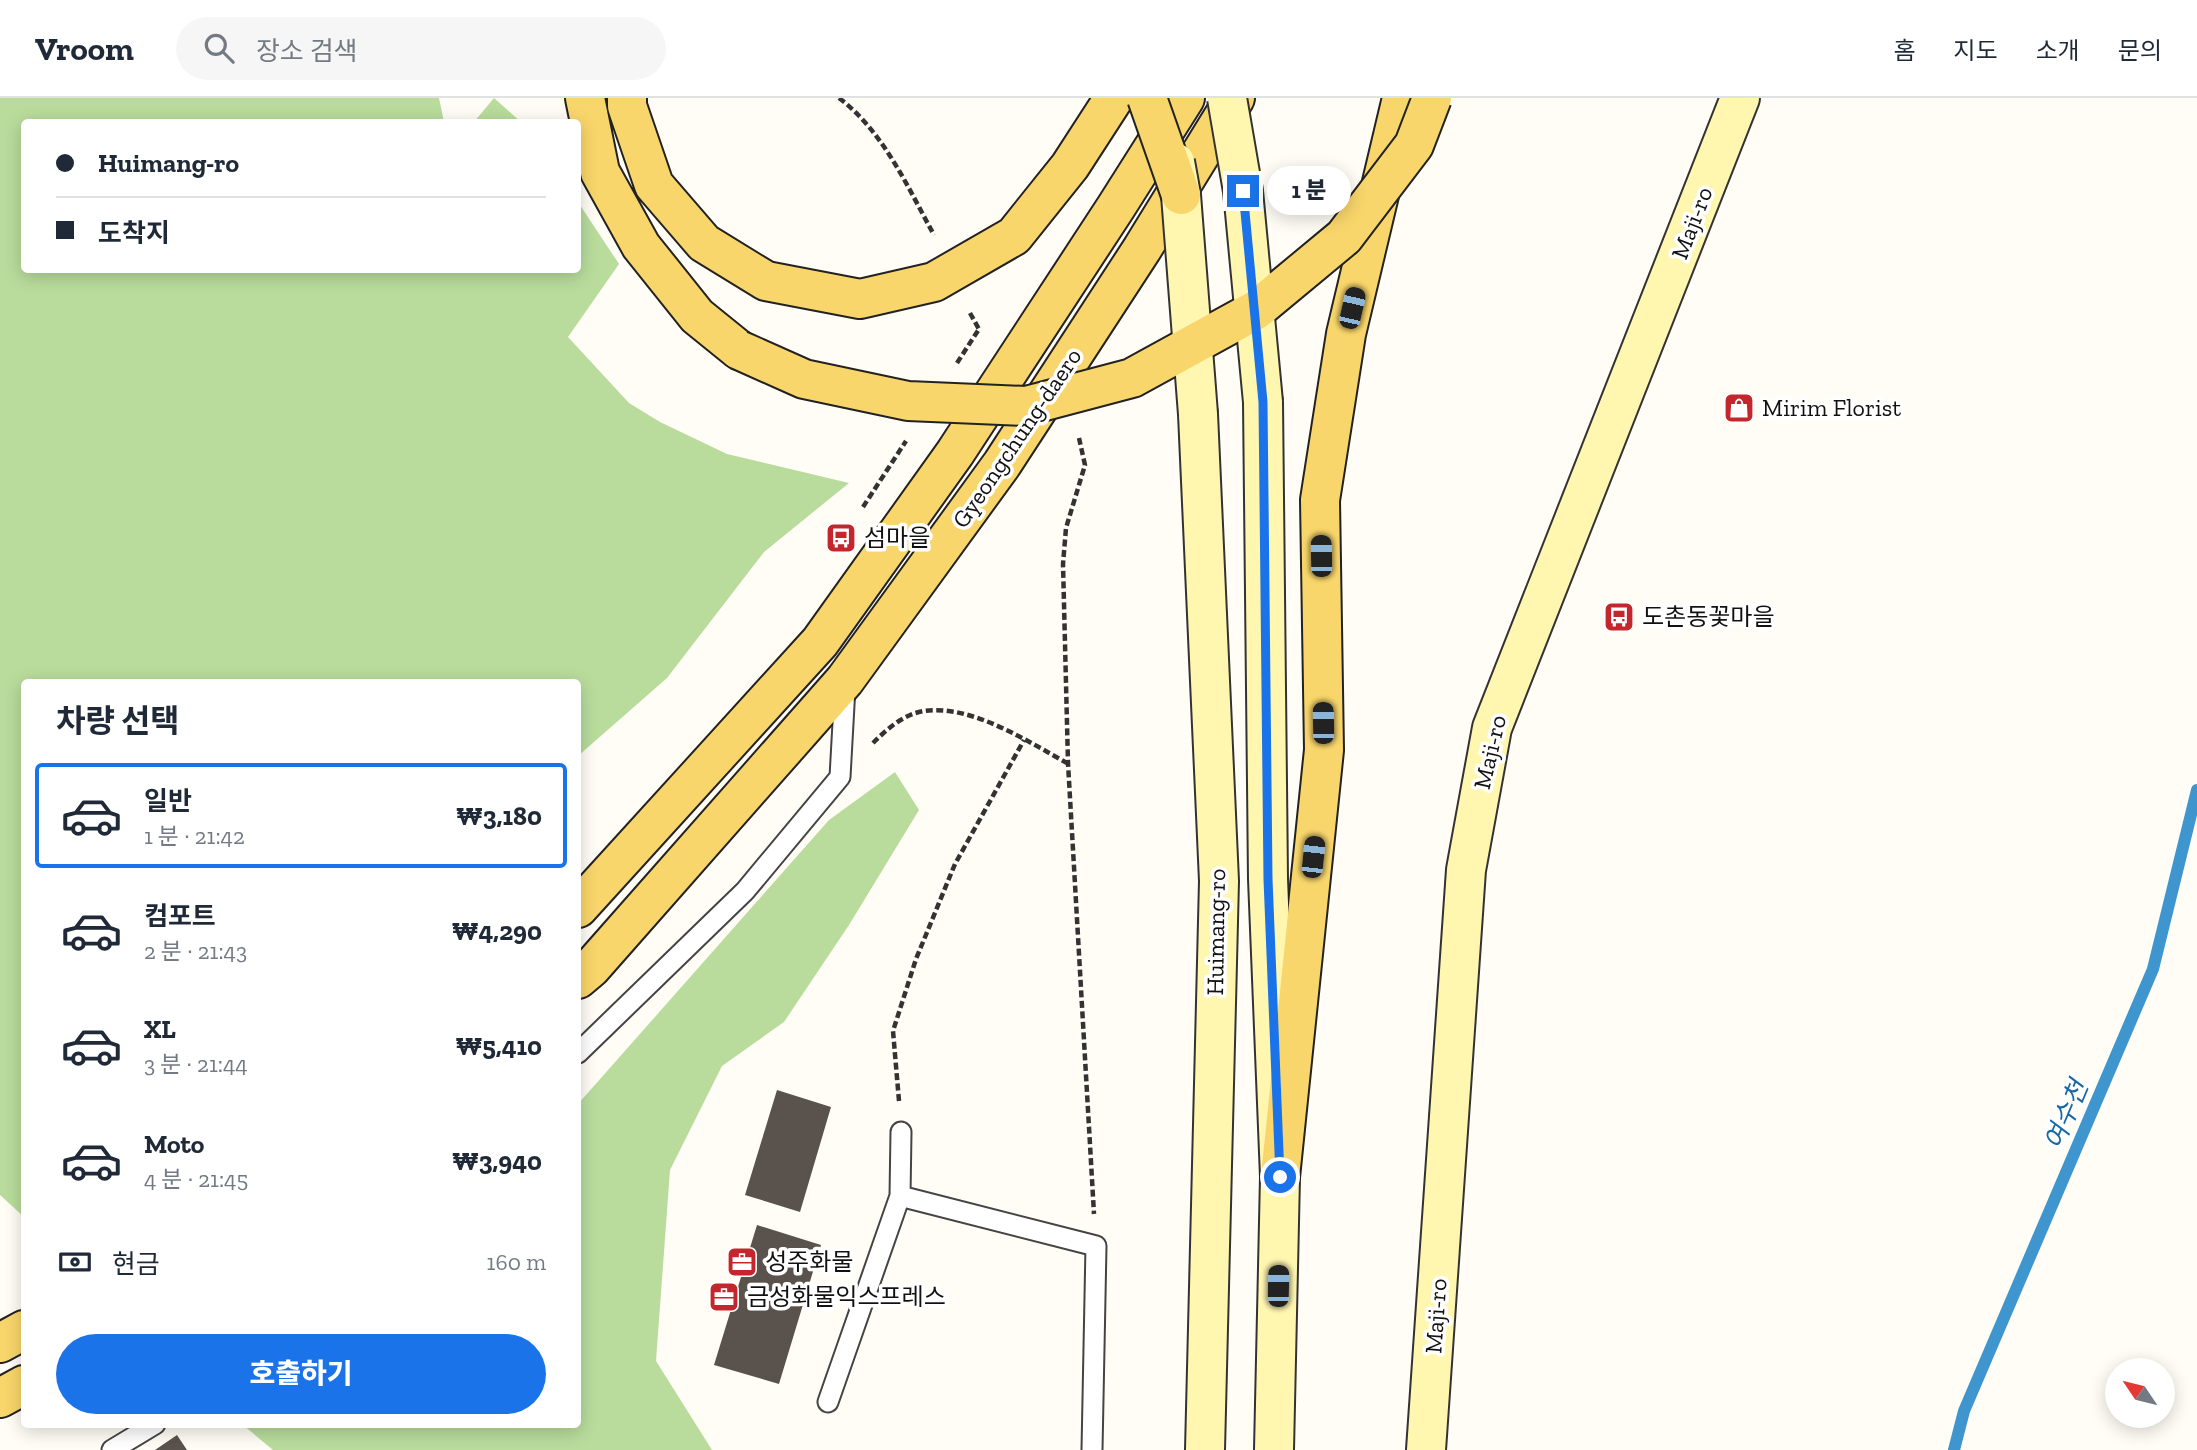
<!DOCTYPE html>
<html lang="ko">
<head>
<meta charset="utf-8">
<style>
	:root { --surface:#fff; --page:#f6f6f7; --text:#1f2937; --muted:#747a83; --line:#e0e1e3; --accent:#1a73e8 }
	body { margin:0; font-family:"Zilla Slab","Noto Sans KR",serif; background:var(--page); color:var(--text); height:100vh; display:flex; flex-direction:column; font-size:26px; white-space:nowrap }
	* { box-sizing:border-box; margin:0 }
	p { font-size:23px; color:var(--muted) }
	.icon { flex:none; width:38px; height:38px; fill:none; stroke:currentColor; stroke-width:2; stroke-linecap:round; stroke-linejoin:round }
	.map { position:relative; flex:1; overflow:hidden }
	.side { position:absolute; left:21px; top:581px; width:560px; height:749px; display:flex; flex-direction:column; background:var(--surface); border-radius:7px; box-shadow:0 4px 18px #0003 }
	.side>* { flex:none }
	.hud { position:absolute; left:21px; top:21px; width:560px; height:154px; border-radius:7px; box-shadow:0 4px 18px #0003; display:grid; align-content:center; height:154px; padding:0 35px; background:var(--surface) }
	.needle { width:46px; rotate:305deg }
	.tools { position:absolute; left:2105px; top:1260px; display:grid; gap:14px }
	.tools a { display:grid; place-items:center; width:70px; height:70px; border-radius:50%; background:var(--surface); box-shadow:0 4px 18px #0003; font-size:35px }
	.end { position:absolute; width:32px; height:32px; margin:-16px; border:9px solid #1a73e8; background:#fff; box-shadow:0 0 0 4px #fff }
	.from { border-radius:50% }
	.bubble { position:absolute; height:49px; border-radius:24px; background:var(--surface); box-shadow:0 4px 18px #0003; font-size:23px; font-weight:800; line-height:49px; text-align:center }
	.car { position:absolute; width:21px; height:42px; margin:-21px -10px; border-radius:9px; box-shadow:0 0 5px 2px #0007; background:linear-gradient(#222 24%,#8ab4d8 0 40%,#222 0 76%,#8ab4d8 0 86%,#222 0) }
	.hud b { display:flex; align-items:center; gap:24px; height:66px; font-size:26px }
	.hud b+b { border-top:2px solid var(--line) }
	.hud i { width:18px; height:18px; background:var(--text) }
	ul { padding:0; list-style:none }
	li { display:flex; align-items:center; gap:21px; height:105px; margin:0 14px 10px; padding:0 21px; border:4px solid transparent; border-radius:7px }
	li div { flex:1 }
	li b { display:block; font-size:26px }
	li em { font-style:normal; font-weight:800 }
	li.current { border-color:var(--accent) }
	li>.icon { width:63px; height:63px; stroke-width:1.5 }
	h2 { padding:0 35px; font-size:32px; line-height:84px }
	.pay { display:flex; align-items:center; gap:18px; height:77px; padding:0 35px; font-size:26px }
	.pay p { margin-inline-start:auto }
	.cta { display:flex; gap:14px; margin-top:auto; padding:14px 35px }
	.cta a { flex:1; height:80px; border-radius:42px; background:var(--accent); color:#fff; font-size:28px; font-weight:800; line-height:80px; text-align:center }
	header { display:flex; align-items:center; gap:42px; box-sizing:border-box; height:98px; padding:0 35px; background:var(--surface); border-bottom:2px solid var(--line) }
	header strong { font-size:33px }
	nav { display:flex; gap:38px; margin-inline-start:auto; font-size:24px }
	.search { width:490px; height:63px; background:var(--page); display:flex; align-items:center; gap:18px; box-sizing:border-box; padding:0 24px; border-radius:38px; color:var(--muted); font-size:26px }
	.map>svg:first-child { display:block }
	.forest { fill:#b9dc9c }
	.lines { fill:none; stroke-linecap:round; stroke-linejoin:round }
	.stream { stroke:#3f96cf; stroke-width:12 }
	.building { fill:#5a524d }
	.lane-casing { stroke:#444; stroke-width:23 }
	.secondary-casing { stroke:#333; stroke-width:42 }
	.primary-casing { stroke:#222; stroke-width:42 }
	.path { stroke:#333; stroke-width:4.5; stroke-dasharray:7 3.5; stroke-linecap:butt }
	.lane { stroke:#fff; stroke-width:19 }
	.secondary { stroke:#fff6b0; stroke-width:38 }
	.primary { stroke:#f9d66b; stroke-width:38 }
	.secondary-bridge-casing { stroke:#333; stroke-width:42; stroke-linecap:butt }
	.primary-bridge-casing { stroke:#222; stroke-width:42; stroke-linecap:butt }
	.secondary-bridge { stroke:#fff6b0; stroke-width:38 }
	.primary-bridge { stroke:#f9d66b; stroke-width:38 }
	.route { stroke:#1a73e8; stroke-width:9 }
	.labels { text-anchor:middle; stroke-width:7; stroke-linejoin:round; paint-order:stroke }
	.street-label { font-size:24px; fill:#111; stroke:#fff }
	.poi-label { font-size:24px; fill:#111; stroke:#fff; text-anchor:start }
	.water-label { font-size:26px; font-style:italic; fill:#1768a6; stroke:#fff }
</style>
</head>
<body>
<header>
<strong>Vroom</strong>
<div class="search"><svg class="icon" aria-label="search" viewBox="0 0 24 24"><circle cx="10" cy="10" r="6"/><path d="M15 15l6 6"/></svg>장소 검색</div>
<nav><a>홈</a><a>지도</a><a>소개</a><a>문의</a></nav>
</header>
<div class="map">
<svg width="2197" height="1352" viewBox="0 0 2197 1352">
	<rect width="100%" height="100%" fill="#fffdf5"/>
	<!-- forest -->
	<path class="forest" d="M0 0H439L444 24H24V172H578V104L619 166 568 239 629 305 660 324 727 356 849 385 764 454 667 580 578 658V584H24V1119L0 1097Z
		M494 0 521 24H474Z
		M895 674 919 712 849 827 784 924 722 968 670 1072 656 1263 712 1352H273L243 1327 578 1326V1006L829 722Z"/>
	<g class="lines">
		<!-- stream -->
		<path class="stream" d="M1954 1352 1964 1313 2153 871 2197 692"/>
	</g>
	<!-- building -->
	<path class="building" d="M777 992 831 1009 800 1114 745 1097Z
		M757 1127 821 1147 779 1286 714 1267Z
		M177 1337 187 1352H155Z"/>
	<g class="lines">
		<!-- lane casing -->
		<g class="lane-casing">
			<path id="lane" d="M578 955 745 793 840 679 845 589
				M901 1034 900 1098 1096 1148 1092 1352
				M828 1304 900 1098
				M112 1352 155 1326"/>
		</g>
		<!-- secondary casing -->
		<g class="secondary-casing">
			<path id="secondary" d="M1263 304 1268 781 1280 1079 1274 1352
				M1198 316 1219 783 1205 1352
				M1426 1352 1466 772 1492 630 1740 0"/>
		</g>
		<!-- primary casing -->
		<g class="primary-casing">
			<path id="primary" d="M585 0 600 74 641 148 697 218 739 252
				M627 0V8L654 87 704 145 766 183 860 201 934 184 1014 138 1070 68 1114 0
				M578 810 820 544 955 355 1116 109 1185 0
				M578 881 591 870 845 582 1002 366 1142 151 1235 0
				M1280 1079 1324 652 1320 402 1346 236 1402 0
				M0 1245 24 1232
				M0 1300 24 1287"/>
		</g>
		<!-- path -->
		<path class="path" d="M839 0C884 34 908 90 934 137
			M970 215 980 233
			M957 265 979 231
			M1079 340 1085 367 1066 430 1063 466 1068 665 1094 1116
			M863 409 906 343
			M873 645C887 631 904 616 924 613 971 606 1027 643 1067 665
			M899 1003 893 933 916 861 955 766 1024 642"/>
		<!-- lane -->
		<use href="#lane" class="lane"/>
		<!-- secondary -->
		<use href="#secondary" class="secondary"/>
		<!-- primary -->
		<use href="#primary" class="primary"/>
		<!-- secondary-bridge casing -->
		<g class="secondary-bridge-casing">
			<path id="secondary-bridge" d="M1227 0 1243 93 1263 304
				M1175 64 1181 97 1198 316"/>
		</g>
		<!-- primary-bridge casing -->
		<g class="primary-bridge-casing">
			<path id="primary-bridge" d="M1147 0 1181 97
				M739 252 804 281 908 303 1026 308 1132 280 1256 212 1344 139 1414 47 1432 0"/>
		</g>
		<!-- secondary-bridge -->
		<use href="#secondary-bridge" class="secondary-bridge"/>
		<!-- primary-bridge -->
		<use href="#primary-bridge" class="primary-bridge"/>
	</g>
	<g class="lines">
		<!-- route -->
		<path class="route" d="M1243 93 1263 304 1268 781 1280 1079"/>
	</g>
	<!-- icons -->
	<defs>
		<g id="shop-square" transform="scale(1.575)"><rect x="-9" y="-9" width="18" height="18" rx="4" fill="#c4262e" stroke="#fff"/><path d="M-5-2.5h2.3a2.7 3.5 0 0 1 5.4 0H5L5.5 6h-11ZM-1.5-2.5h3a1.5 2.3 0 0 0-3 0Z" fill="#fff"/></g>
		<g id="bus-square" transform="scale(1.575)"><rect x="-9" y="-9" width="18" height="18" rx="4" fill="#c4262e" stroke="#fff"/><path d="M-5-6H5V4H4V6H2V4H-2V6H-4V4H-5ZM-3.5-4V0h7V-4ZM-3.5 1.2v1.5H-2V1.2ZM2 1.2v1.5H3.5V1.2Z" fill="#fff"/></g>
		<g id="office-square" transform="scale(1.575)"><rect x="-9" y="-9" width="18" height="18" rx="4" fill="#c4262e" stroke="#fff"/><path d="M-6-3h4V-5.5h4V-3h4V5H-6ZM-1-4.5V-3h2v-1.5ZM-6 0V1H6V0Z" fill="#fff"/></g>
	</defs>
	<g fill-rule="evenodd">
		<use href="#shop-square" x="1739" y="310"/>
		<use href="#bus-square" x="841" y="440"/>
		<use href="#bus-square" x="1619" y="519"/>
		<use href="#office-square" x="742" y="1164"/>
		<use href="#office-square" x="724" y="1199"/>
	</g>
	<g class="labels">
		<!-- street labels -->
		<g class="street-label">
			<text transform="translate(1692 125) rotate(-69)" y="8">Maji-ro</text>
			<text transform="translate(1017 340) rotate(-56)" y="8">Gyeongchung-daero</text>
			<text transform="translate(1490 654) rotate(-77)" y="8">Maji-ro</text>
			<text transform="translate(1216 834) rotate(-89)" y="8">Huimang-ro</text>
			<text transform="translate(1436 1218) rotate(-86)" y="8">Maji-ro</text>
		</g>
		<!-- poi labels -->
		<g class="poi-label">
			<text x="1762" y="318">Mirim Florist</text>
			<text x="864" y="448">섬마을</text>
			<text x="1642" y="527">도촌동꽃마을</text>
			<text x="765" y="1172">성주화물</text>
			<text x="747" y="1207">금성화물익스프레스</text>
		</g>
		<!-- water labels -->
		<g class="water-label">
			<text transform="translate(2066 1017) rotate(-67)" y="9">여수천</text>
		</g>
	</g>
</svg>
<div class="tools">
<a><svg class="needle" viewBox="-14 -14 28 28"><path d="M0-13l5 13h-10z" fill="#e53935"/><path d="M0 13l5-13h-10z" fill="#747a83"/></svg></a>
</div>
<i class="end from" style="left:1280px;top:1079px"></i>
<i class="end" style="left:1243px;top:93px"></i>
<div class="bubble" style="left:1267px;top:68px;width:84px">1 분</div>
<i class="car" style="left:1352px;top:210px;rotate:13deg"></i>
<i class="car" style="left:1321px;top:458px;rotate:359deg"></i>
<i class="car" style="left:1323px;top:625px;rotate:359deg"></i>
<i class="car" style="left:1313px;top:759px;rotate:6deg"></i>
<i class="car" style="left:1278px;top:1188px;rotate:1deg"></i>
<div class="hud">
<b><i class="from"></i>Huimang-ro</b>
<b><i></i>도착지</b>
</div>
<section class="side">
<h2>차량 선택</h2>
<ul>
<li class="current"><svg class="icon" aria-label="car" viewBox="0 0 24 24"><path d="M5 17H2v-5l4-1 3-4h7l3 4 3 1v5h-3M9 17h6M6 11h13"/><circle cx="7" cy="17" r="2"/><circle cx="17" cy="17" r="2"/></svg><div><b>일반</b><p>1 분 · 21:42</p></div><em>₩3,180</em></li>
<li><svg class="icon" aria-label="car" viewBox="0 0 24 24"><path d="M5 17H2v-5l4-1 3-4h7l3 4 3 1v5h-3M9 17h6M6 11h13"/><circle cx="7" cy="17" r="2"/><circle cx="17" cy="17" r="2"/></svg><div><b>컴포트</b><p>2 분 · 21:43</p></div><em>₩4,290</em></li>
<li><svg class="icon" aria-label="car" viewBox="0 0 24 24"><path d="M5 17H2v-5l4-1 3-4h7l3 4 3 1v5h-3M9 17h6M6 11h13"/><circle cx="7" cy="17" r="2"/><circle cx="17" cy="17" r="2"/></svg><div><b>XL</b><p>3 분 · 21:44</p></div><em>₩5,410</em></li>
<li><svg class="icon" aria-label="car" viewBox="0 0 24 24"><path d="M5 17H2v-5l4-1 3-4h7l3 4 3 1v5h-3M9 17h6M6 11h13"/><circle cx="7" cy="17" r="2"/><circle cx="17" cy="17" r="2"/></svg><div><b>Moto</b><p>4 분 · 21:45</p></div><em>₩3,940</em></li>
</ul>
<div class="pay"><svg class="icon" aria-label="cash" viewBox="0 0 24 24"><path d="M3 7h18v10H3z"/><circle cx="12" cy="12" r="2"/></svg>현금<p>160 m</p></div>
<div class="cta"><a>호출하기</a></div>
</section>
</div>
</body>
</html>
